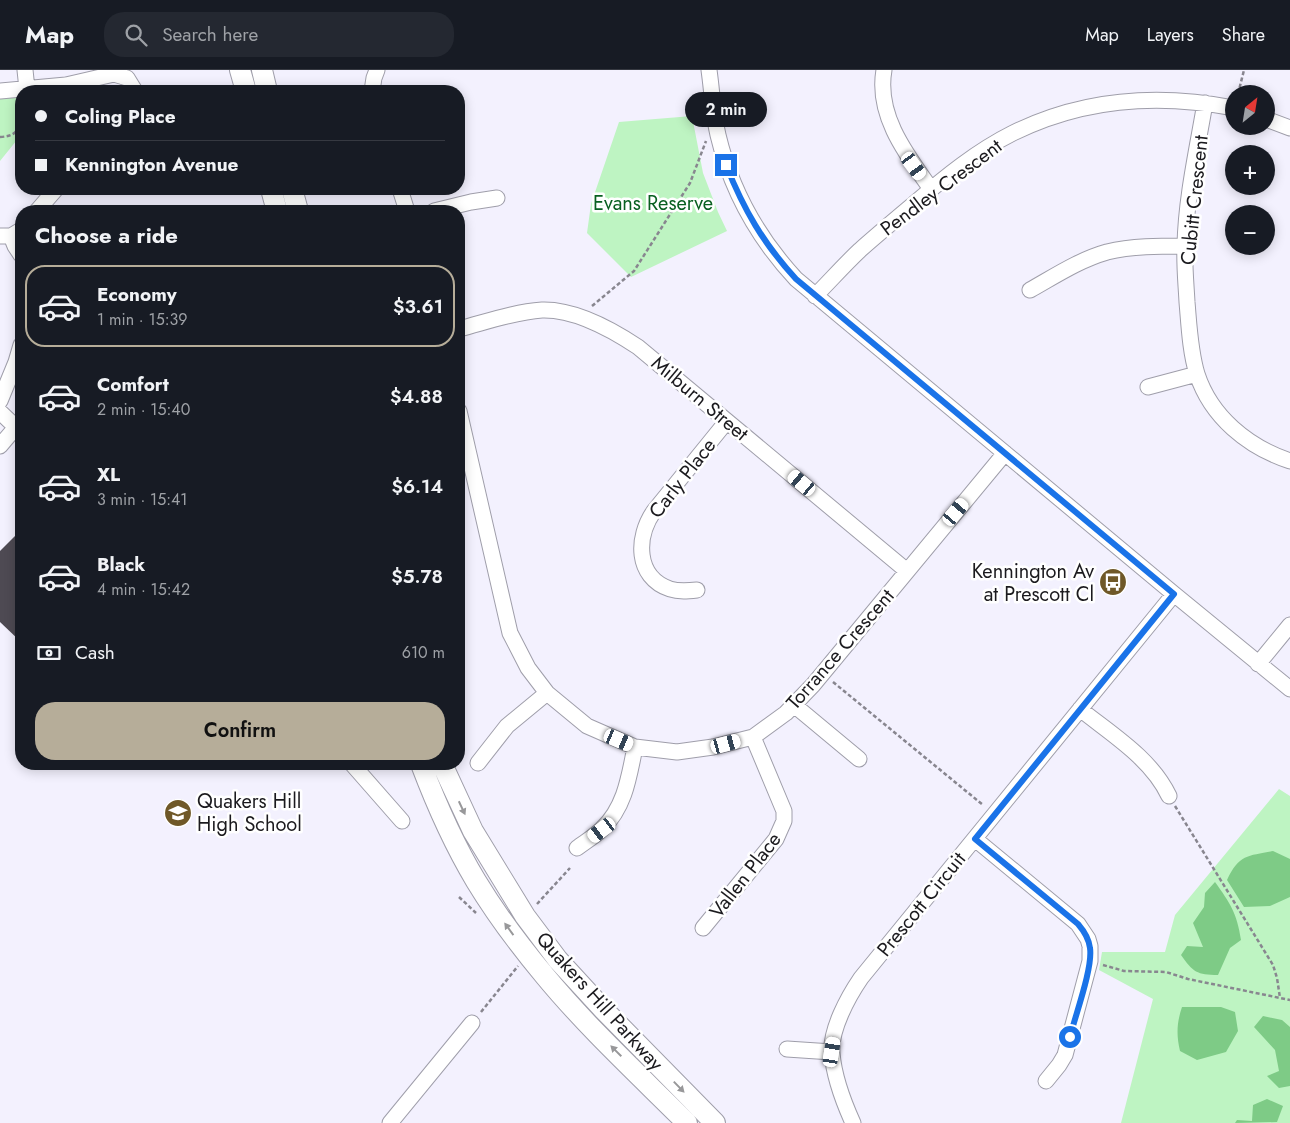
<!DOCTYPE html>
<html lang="en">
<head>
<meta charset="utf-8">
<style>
	:root { --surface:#171b24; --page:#242831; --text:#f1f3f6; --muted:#9ea1a6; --line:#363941; --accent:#b6ad99 }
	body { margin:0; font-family:Jost,sans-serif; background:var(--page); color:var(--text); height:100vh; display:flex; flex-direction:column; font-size:19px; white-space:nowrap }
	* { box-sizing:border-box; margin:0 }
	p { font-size:16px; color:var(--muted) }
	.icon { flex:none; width:28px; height:28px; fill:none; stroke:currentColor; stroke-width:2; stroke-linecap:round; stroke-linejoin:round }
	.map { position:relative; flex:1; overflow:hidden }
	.side { position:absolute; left:15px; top:135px; width:450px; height:565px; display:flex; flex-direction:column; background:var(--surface); border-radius:20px; box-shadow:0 2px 12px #0003 }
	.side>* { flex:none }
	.banner { position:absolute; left:15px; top:15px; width:450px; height:110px; border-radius:20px; box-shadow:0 2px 12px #0003; display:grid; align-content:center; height:110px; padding:0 20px; background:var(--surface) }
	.needle { width:32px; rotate:30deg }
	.fabs { position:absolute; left:1225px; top:15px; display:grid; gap:10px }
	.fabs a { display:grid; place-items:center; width:50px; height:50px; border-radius:50%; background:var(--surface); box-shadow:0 2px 12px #0003; font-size:25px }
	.end { position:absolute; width:22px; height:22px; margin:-11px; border:6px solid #1a73e8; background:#fff; box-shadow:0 0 0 2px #fff }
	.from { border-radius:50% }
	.bubble { position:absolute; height:35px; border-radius:18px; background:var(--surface); box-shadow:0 2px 12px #0003; font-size:16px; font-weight:600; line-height:35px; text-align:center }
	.car { position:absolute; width:15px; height:30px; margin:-15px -8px; border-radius:6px; box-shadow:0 0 4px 1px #0007; background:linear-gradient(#fff 24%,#345 0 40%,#fff 0 76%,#345 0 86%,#fff 0) }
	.banner b { display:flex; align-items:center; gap:18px; height:48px; font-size:19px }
	.banner b+b { border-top:1px solid var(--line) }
	.banner i { width:12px; height:12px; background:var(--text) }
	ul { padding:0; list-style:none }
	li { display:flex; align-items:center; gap:15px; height:82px; margin:0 10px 8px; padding:0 10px; border:2px solid transparent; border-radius:20px }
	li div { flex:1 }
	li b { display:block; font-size:19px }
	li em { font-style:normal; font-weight:600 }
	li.selected { border-color:var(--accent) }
	li>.icon { width:45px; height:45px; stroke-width:1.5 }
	h2 { padding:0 20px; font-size:22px; line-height:60px }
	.pay { display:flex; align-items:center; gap:12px; height:55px; padding:0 20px; font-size:19px }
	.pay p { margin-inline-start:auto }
	.primary-button { display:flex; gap:10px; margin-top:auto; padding:10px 20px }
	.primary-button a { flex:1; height:58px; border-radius:20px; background:var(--accent); color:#111; font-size:20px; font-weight:600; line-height:58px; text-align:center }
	header { display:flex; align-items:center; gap:30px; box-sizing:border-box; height:70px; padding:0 25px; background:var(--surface); border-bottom:1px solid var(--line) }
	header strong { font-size:24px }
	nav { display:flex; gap:28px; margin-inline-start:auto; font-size:18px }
	.search { width:350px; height:45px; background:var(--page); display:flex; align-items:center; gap:12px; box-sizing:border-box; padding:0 18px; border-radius:20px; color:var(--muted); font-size:19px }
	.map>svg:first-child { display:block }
	.green { fill:#bef4c2 }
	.forest { fill:#7ecb86 }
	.building { fill:#4e4a53 }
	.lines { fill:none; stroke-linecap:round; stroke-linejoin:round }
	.minor-casing { stroke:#9f9eaa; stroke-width:17 }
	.major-casing { stroke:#9f9eaa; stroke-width:22 }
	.path { stroke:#88868f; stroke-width:2.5; stroke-dasharray:4 2.5; stroke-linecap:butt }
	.minor { stroke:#fff; stroke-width:15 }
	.major { stroke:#fff; stroke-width:20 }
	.oneway { fill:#98989a }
	.route { stroke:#1a73e8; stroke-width:6 }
	.labels { text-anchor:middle; stroke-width:5; stroke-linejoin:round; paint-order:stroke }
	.street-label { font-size:20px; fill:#1b1a1e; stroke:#fff }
	.park-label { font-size:20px; fill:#096021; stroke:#fff }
	.poi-label { font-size:20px; fill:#1b1a1e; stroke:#fff; text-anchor:end }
</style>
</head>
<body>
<header>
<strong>Map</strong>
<div class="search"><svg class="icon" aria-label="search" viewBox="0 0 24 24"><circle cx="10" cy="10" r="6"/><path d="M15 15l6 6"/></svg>Search here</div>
<nav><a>Map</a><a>Layers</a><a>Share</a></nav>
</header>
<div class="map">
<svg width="1290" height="1053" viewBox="0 0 1290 1053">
	<rect width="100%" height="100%" fill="#f3f1fe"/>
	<!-- green -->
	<path class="green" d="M0 21H21V65L0 91Z
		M692 46 703 103 718 142 727 161 631 207 587 163 591 134 619 52Z
		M1279 719 1290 726V1053H1121L1153 929 1099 900 1102 882H1165L1175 845Z"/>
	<!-- forest -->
	<path class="forest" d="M1273 781 1290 789V827L1270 836 1244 837 1227 810C1239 784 1248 786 1273 781Z
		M1215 812C1230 833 1237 843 1241 870L1230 878 1218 905C1197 905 1193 902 1181 885L1187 876 1203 877 1193 853 1204 837 1205 823Z
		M1182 937H1221L1235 942 1238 961 1226 982 1197 990 1180 981C1176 964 1177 952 1182 937Z
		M1263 946 1282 950 1290 957V1016L1279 1018 1267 1006 1279 1001 1275 980 1254 957Z
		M1267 1029 1283 1036 1277 1052 1235 1053 1237 1050 1252 1051 1253 1035Z"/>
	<!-- building -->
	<path class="building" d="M19 462 21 463V572L0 552V481Z"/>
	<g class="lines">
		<!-- minor casing -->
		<g class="minor-casing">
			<path id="minor" d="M25 0 27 19
				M709 0C712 21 713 44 718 65 731 120 758 168 796 209L1174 524 1290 619
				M884 0C876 45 906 84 931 119
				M0 21 66 15 114 4 127 8 135 21
				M372 21 374 8 377 0
				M1205 33C1197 80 1186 128 1185 175 1184 194 1186 213 1187 232 1189 255 1190 281 1197 304 1211 347 1248 377 1290 391
				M1266 49 1290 58
				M400 119 407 141
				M37 141 56 119
				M434 141 471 132 497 128
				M0 166H11L21 160
				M11 166 15 176 21 185
				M1030 220C1055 206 1079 190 1107 182 1132 176 1159 176 1185 176
				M815 226C830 211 844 195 860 180 878 164 896 149 915 133 945 107 977 81 1013 63 1084 28 1157 23 1234 38
				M459 259C486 252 514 242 542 240 575 239 611 259 638 277L907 501
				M1148 317 1197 304
				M0 331 16 292 21 275
				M459 341 510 563 528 598 547 623 587 656 635 677 677 682 713 677 753 667 786 643 813 615 1005 383
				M0 342 21 362
				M0 376 16 357
				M697 520C688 521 679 522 670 519 635 507 636 467 654 441L727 351
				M1258 594 1290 555
				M794 635 859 689
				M1080 639C1111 664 1151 688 1169 726
				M478 693 507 656 547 623
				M352 694 402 751
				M975 769 1078 854 1088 869 1090 876V891L1065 985 1059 995 1046 1011
				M577 778C585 772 595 766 602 759 625 737 629 707 635 677
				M703 858 776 769 784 751V741L753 667
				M787 979 832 982
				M390 1053 472 953
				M853 1053C843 1031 834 1007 832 983 830 960 848 927 861 908L1174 524"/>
		</g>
		<!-- major casing -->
		<g class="major-casing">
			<path id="major" d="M240 0 246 21
				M262 0 267 21
				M271 119 277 141
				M292 119 298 141
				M421 694C435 731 455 776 476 811 496 844 520 876 545 906 588 958 639 1005 687 1053
				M442 694 473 761 525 846 558 890 603 939 715 1053"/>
		</g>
		<!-- path -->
		<path class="path" d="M1238 24 1244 0
			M0 67C25 66 20 49 17 32
			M592 236 634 201 690 113 706 71
			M833 612 983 735
			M1175 736 1273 895 1277 908 1280 928
			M459 827 476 843
			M537 834 570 798
			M1103 895 1124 901 1166 902 1188 909 1290 930
			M481 942 518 896"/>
		<!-- minor -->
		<use href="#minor" class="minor"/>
		<!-- major -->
		<use href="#major" class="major"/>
	</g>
	<!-- one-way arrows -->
	<defs><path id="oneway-solid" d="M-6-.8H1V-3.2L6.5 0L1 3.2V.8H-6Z" transform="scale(1.25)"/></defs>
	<g class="oneway">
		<use href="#oneway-solid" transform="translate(462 738) rotate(65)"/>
		<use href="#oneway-solid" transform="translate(509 859) rotate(-126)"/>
		<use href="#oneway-solid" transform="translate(616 981) rotate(-135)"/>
		<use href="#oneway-solid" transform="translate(679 1017) rotate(46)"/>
	</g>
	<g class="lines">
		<!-- route -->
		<path class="route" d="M726 95C744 140 763 173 796 209L1174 524 975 769 1078 854C1084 861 1089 869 1090 878 1093 898 1075 946 1070 967"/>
	</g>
	<!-- icons -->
	<defs>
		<g id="bus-disc" transform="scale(1.4375)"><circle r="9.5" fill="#6f5828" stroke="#fff"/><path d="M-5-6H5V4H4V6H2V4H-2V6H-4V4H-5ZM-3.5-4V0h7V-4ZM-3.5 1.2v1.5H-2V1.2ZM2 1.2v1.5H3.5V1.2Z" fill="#fff"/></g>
		<g id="school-disc" transform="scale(1.4375)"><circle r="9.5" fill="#6f5828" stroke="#fff"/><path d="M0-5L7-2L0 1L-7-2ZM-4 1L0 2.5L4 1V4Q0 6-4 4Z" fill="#fff"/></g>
	</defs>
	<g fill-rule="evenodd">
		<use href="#bus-disc" x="1113" y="512"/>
		<use href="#school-disc" x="178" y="743"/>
	</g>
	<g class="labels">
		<!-- street labels -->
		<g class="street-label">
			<text transform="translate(941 117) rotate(-37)" y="7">Pendley Crescent</text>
			<text transform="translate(1194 130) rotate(-84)" y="7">Cubitt Crescent</text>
			<text transform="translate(700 328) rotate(40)" y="7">Milburn Street</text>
			<text transform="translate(682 408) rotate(-52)" y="7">Carly Place</text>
			<text transform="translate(840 579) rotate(-49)" y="7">Torrance Crescent</text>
			<text transform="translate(745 805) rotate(-52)" y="7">Vallen Place</text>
			<text transform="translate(921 834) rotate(-51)" y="7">Prescott Circuit</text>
			<text transform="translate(600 931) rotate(48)" y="7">Quakers Hill Parkway</text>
		</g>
		<!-- park labels -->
		<g class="park-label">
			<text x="653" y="140">Evans Reserve</text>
		</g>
		<!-- poi labels -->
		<g class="poi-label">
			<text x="1094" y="508">Kennington Av<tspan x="1094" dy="23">at Prescott Cl</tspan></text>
			<text x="197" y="738" text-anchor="start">Quakers Hill<tspan x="197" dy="23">High School</tspan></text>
		</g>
	</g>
</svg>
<div class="fabs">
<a><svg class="needle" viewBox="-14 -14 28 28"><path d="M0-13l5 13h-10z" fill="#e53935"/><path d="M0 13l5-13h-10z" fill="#9ea1a6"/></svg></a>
<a>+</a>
<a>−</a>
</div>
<i class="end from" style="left:1070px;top:967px"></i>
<i class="end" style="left:726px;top:95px"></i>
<div class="bubble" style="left:685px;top:22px;width:82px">2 min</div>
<i class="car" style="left:914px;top:96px;rotate:144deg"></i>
<i class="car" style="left:802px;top:413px;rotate:310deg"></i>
<i class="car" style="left:956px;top:442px;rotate:40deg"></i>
<i class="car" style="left:619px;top:670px;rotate:113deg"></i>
<i class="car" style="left:726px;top:674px;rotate:75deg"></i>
<i class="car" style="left:602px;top:760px;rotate:233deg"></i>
<i class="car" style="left:832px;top:982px;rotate:9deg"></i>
<div class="banner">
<b><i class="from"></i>Coling Place</b>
<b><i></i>Kennington Avenue</b>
</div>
<section class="side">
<h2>Choose a ride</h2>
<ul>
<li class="selected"><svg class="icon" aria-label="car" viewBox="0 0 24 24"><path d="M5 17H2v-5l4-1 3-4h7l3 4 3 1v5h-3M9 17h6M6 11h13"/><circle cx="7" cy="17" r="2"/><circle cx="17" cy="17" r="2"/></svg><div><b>Economy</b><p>1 min · 15:39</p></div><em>$3.61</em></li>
<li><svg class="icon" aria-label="car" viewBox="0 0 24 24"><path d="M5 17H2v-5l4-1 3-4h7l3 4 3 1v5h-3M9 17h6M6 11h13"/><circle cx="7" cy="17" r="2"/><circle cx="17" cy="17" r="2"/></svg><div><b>Comfort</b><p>2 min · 15:40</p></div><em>$4.88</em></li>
<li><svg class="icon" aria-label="car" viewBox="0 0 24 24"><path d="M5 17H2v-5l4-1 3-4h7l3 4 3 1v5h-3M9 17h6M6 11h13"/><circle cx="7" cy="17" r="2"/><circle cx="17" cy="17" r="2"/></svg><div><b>XL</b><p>3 min · 15:41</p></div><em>$6.14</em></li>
<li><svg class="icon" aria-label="car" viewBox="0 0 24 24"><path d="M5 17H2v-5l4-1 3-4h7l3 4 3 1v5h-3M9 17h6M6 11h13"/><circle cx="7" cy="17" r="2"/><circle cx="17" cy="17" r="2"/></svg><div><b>Black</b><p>4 min · 15:42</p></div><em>$5.78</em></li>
</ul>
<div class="pay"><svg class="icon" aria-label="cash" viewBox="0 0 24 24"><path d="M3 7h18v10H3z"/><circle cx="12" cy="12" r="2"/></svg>Cash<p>610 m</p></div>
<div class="primary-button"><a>Confirm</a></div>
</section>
</div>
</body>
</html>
